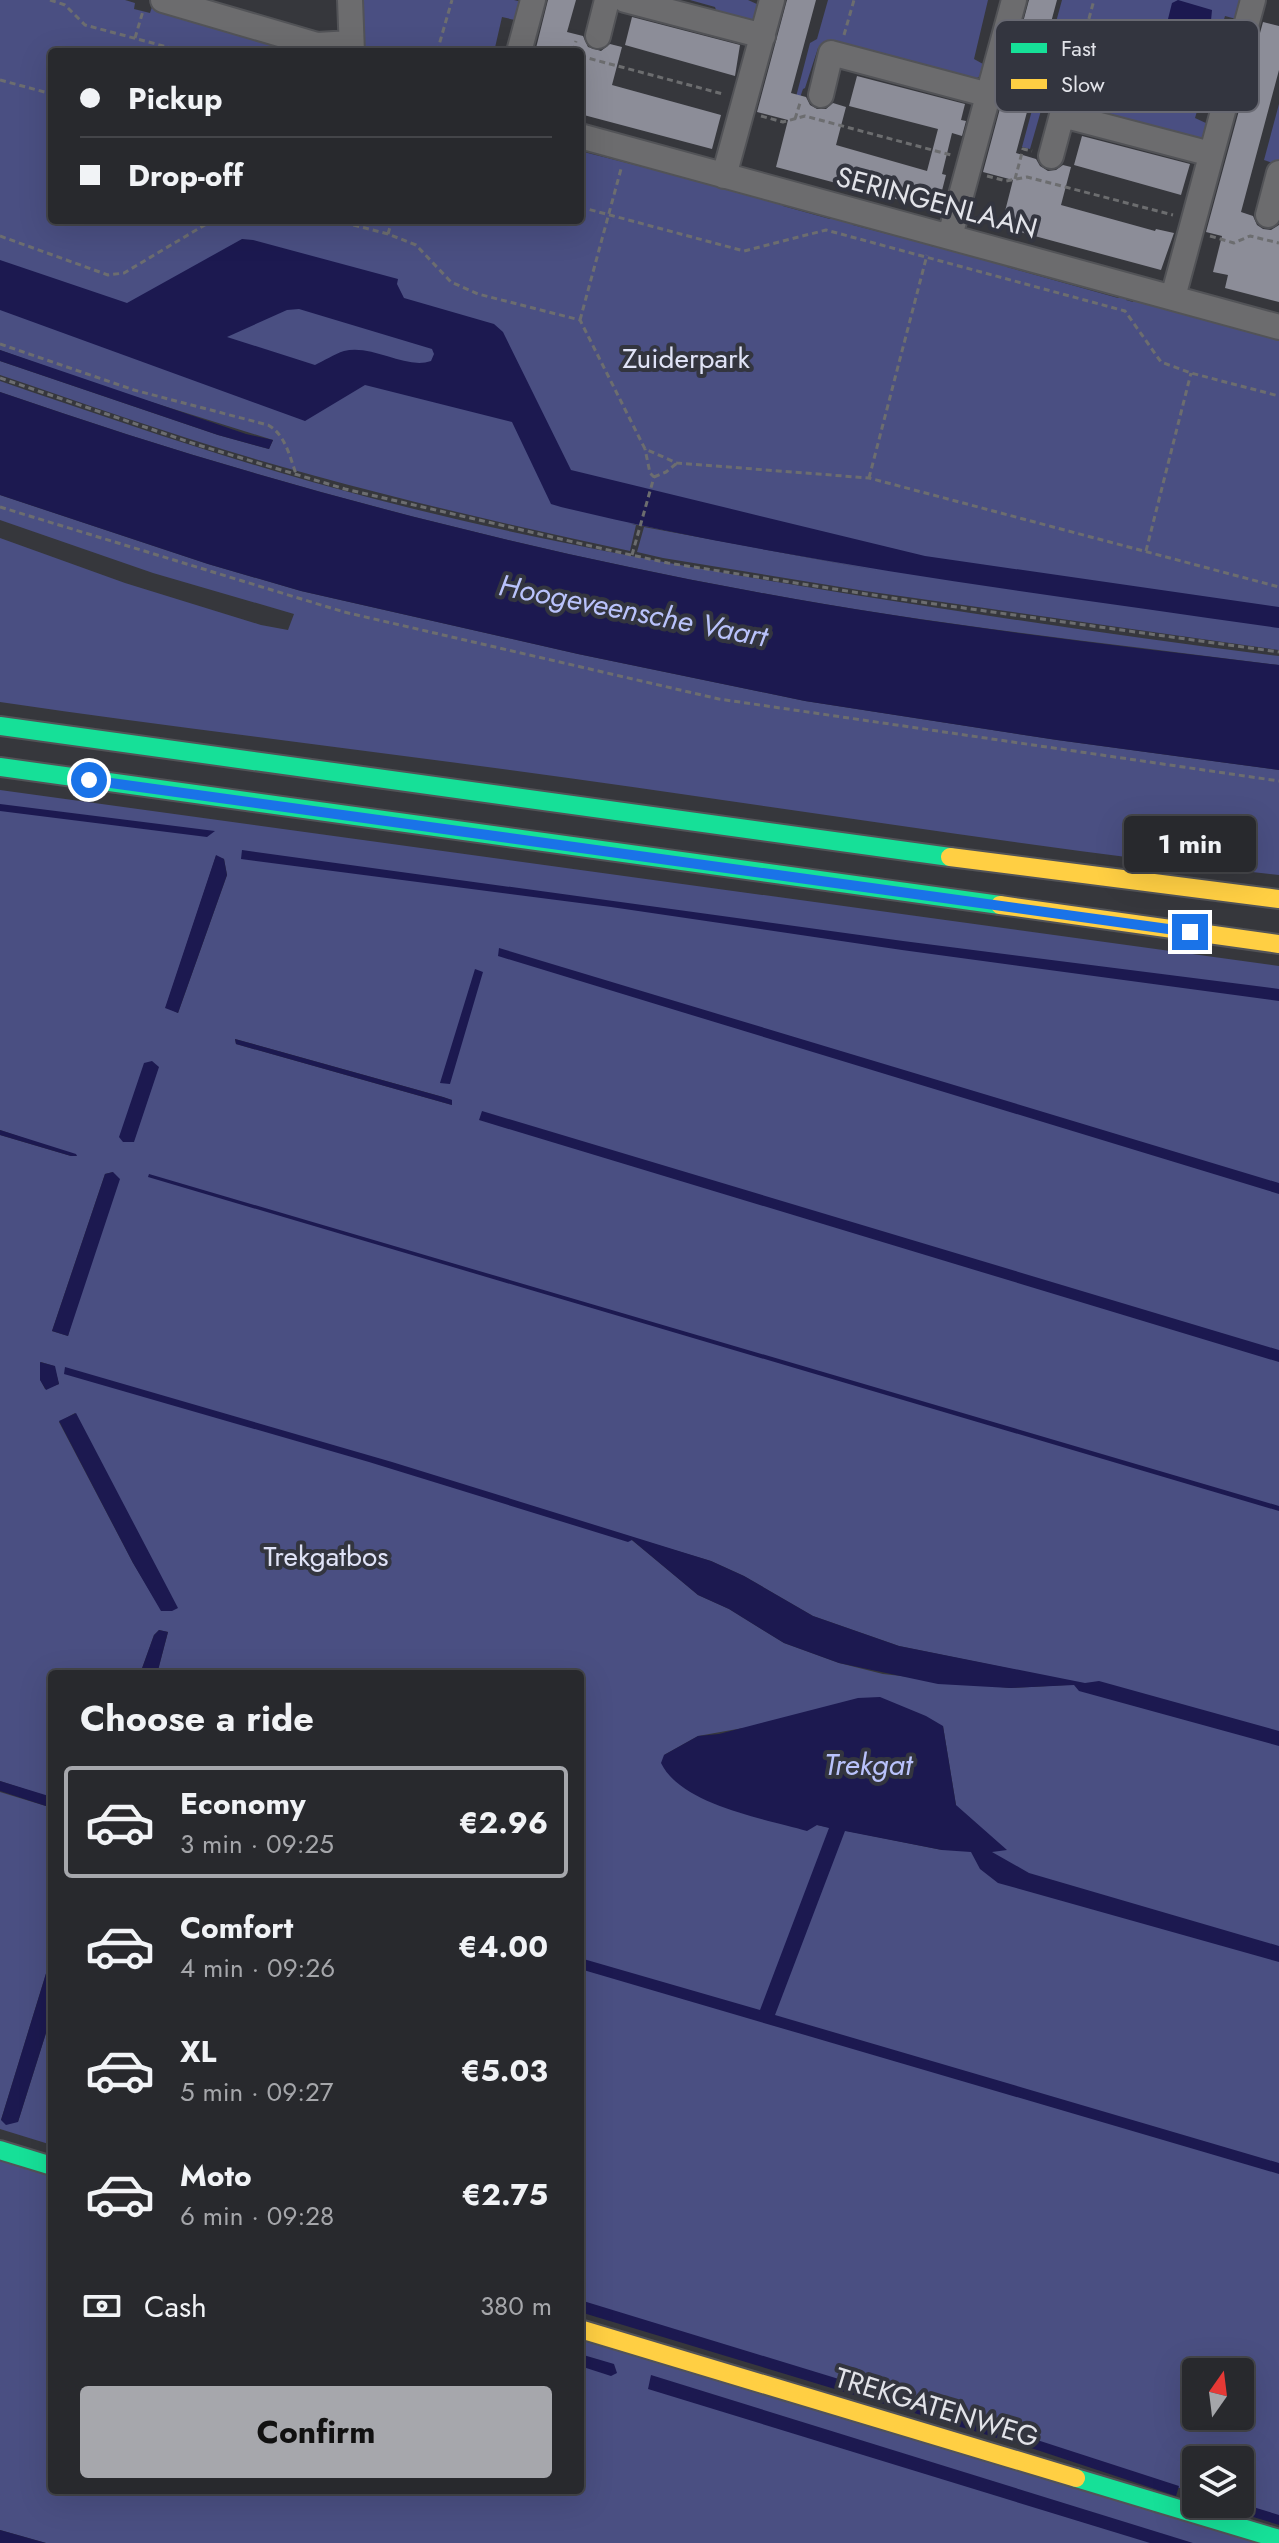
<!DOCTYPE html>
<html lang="en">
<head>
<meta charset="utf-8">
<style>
	:root { --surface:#28292d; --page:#343539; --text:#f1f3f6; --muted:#a5a6aa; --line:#444549; --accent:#a6a7ac }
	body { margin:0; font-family:Jost,sans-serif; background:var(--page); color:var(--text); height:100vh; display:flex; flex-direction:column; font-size:30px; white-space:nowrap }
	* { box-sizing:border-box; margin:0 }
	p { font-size:26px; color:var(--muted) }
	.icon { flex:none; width:44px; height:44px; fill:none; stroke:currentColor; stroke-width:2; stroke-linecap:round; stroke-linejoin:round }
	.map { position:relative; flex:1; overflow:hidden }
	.sheet { position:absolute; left:48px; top:1670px; width:536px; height:824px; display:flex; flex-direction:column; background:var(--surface); border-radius:8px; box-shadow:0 8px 32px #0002,0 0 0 2px var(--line) }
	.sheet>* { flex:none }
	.top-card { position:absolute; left:48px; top:48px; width:536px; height:176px; border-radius:8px; box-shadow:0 8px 32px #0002,0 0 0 2px var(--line); display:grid; align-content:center; height:176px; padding:0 32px; background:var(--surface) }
	.needle { width:52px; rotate:14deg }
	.tools { position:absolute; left:1182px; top:2358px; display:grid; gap:16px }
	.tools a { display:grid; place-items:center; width:72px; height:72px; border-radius:8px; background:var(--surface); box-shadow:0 8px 32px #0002,0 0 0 2px var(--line); font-size:40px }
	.end { position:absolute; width:36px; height:36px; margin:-18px; border:10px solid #1a73e8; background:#fff; box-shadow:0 0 0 4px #fff }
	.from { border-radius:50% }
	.bubble { position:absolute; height:56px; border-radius:8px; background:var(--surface); box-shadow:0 8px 32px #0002,0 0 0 2px var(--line); font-size:26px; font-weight:700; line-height:56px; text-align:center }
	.top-card b { display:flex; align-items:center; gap:28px; height:76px; font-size:30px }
	.top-card b+b { border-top:2px solid var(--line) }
	.top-card i { width:20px; height:20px; background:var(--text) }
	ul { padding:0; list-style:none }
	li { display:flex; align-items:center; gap:24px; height:112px; margin:0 16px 12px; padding:0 16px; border:4px solid transparent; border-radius:8px }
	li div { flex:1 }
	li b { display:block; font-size:30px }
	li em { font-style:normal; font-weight:700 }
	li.current { border-color:var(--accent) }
	li>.icon { width:72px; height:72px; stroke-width:1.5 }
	h2 { padding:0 32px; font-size:36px; line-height:96px }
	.pay { display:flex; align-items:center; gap:20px; height:88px; padding:0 32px; font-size:30px }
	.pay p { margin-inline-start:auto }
	.button { display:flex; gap:16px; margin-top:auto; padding:16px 32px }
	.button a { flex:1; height:92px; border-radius:8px; background:var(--accent); color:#111; font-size:32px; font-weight:700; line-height:92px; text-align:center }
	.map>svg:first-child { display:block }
	.green { fill:#4a4f82; fill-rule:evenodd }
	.water { fill:#1c1950; fill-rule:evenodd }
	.building { fill:#8c8d98 }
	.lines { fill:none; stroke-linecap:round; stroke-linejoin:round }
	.street-casing { stroke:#525357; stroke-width:28 }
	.fast-casing { stroke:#525357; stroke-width:22 }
	.slow-casing { stroke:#525357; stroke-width:22 }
	.path { stroke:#6c6d6f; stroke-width:3; stroke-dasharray:6 4; stroke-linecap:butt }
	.street { stroke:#6c6c6e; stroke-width:24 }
	.fast { stroke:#16e098; stroke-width:18 }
	.slow { stroke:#ffcf43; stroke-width:18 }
	.route { stroke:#1a73e8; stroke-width:10 }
	.labels { text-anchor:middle; stroke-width:8; stroke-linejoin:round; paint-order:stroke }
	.street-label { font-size:28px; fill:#e2e3e9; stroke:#33353f }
	.park-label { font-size:28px; fill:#e0e3f7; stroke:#33353f }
	.water-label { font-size:30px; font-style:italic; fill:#b9c2fb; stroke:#33353f }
	.key { fill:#33353f; stroke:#686972; stroke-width:2 }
	.key-label { font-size:22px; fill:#e2e3e9 }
</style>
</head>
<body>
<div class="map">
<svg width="1279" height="2543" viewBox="0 0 1279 2543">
	<rect width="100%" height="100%" fill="#36373c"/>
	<!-- green -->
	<path class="green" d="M0 0H125L135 3 134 9 150 13 152 7 304 47 303 52H52V220H580V151L781 202 783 206 830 219 836 217 850 220 853 225 907 239 911 237 927 241 926 244 934 247 936 243 1003 261 1007 267 1118 298 1127 295 1126 300 1133 302 1135 298 1279 338V650L865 591 663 558 637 552 644 527 880 571 628 523 636 525 630 551C524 528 417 504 312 475 206 447 103 410 0 375V361L218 435 269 449 273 440 103 387 0 350Z
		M361 0H514L522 2 519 16 515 20 502 17 494 52H363Z
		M690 0H748L759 5 760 12 752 21 717 13 715 7Z
		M828 0H988L974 59 983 64 982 75 977 78H956V73L871 50 867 52 830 44 818 48 805 88 803 89 794 115 791 116 810 43 817 39Z
		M1062 0H1240L1244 6 1240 20 1225 16 1195 118 1208 124 1207 143 1044 100 1030 149 1022 147Z
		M1279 104V165L1264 160Z
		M0 381C122 423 245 465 371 498 530 540 692 568 855 595 996 617 1137 639 1279 656V665C1103 643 925 624 751 591 496 544 245 477 0 392Z
		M0 495 208 564 301 591 578 654 805 701 1057 740 1279 770V875C1002 845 727 798 450 762 300 742 150 724 0 702V538L125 583 261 625 288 630 294 614 153 573 0 520Z
		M0 790 1279 966V2519L1240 2504V2460H1196V2493L580 2305V1674H157L168 1632 159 1630 154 1635 140 1674H52V1798L0 1781V1135L71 1156H77L0 1130ZM216 856 224 859 227 875 178 1013 166 1007ZM235 1039 443 1097 452 1100V1105L236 1044ZM113 1172 68 1336 52 1331 105 1174ZM41 1362 54 1366 59 1384 45 1389 40 1379ZM75 1413 162 1611 133 1563 59 1422ZM627 1536 711 1561 744 1576 813 1616 899 1646 1085 1684 1010 1688 883 1674 839 1663 784 1643 729 1609 698 1595ZM943 1726 956 1805 942 1850 817 1825 664 1755 698 1736 743 1728ZM1196 2372H1240V2416H1196Z
		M0 1792 49 1807 52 1804V1954L1 2120 18 2122 52 2014V2145L0 2129Z
		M0 2158 52 2174V2490H580V2336L1275 2543H46L0 2530Z"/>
	<!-- water -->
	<path class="water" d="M1178 0 1212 10 1210 31 1205 34 1171 25 1168 19 1172 3Z
		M242 239 253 240 398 279 397 284 404 298 494 324 503 332 571 470 925 556 1279 607V628C1039 593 798 564 561 507L551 504 512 422 365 385 305 421 0 310V260L127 303ZM299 309 432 349 434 354 431 361C406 370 373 344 344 351 334 354 324 361 315 365L227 337 287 310Z
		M0 350 246 434 273 440 269 449 218 435 0 361Z
		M0 392C245 477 496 544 751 591 925 624 1103 644 1279 665V770L1057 740 805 701 578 654 301 591 208 564 0 495Z
		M0 804 215 831 207 837 0 811Z
		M242 850 903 941 1279 989V1001L902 950 611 907 241 859Z
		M216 855 224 859 227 875 178 1013 165 1008Z
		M499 948 1279 1183V1194L498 956Z
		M475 969 483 972 450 1084 440 1083Z
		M235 1039 443 1097 452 1100V1105L236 1044Z
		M152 1061 159 1067 134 1142H123L119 1137 144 1063Z
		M482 1111 1279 1350V1362L479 1120Z
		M0 1130 76 1154 77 1156H71L0 1135Z
		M113 1172 120 1179 68 1336 52 1331 105 1174Z
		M149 1174 1279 1506V1511L148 1177Z
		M40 1362 55 1366 59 1384 46 1390 40 1380Z
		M65 1367 392 1462 711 1561 744 1576 813 1616 899 1646 1085 1683 1099 1681 1279 1731V1746L1079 1691 1074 1685 1010 1688 938 1684 839 1663 784 1643 729 1609 698 1595 632 1540 628 1542 369 1462 64 1374Z
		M76 1413 178 1608 172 1611H161L133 1563 59 1421Z
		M159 1630 168 1632 157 1674H140L154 1635Z
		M880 1697 926 1716 943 1726 956 1805 1007 1850 992 1852 1029 1873 1279 1946V1962L998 1883 980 1869 971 1852 942 1850 845 1831 775 2015 1279 2163V2174L580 1969V1958L760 2010 829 1828 817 1825 807 1831C766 1819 681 1805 661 1763L664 1755 698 1736 719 1734 858 1698Z
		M0 1781 52 1797V1804L49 1807 0 1791Z
		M52 1954V2014L18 2122 6 2125 1 2120Z
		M580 2300 999 2428 997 2438 580 2312Z
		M580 2354 614 2364 617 2373 611 2376 580 2366Z
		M651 2375 1193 2543H1150L648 2389Z
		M1031 2438 1179 2486 1176 2496 1028 2447Z
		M1240 2503 1279 2515V2525L1211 2504Z
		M0 2530 46 2543H0Z"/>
	<!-- building -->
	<path class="building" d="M548 0H576L567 32 583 36 588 47 601 51 610 44 622 47 612 85 721 115 712 149 580 114V52H535Z
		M787 0H816L791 93 806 97 810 105 817 109H826L833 103 846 107 836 145 927 171 938 129 849 106 857 76 965 104 961 120 966 121 962 136 952 133 942 174 946 175 937 210 776 167 788 120 757 112Z
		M1029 0H1057L1016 153 1036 159 1040 166 1048 171 1056 170 1063 165 1071 167 1061 205 1155 231 1156 229 1174 233 1161 270 1001 227 1013 180 983 172Z
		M632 17 740 45 735 76 625 45Z
		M1263 22 1279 26V70L1241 212 1253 216 1257 225 1263 229 1271 230 1279 225V302L1225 288 1228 275 1213 272 1222 236 1206 232Z
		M1082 136 1190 164 1181 195 1074 165Z"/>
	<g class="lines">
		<!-- street casing -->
		<g class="street-casing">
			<path id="street" d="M163 0 317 45 351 43
				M350 0 352 52
				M625 0 763 36
				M598 36 607 0
				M519 52 533 0
				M821 95 831 53 989 95
				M580 136 1279 327
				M1051 156 1062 115 1211 154
				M724 176 772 0
				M1268 215 1279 173
				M950 236 1014 0
				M1173 297 1253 0"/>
		</g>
		<!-- fast casing -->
		<g class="fast-casing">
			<path id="fast" d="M0 726 950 857
				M0 767 1000 905
				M0 2150 52 2166
				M1076 2478 1279 2539"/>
		</g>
		<!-- slow casing -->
		<g class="slow-casing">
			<path id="slow" d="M950 857 1279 899
				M1000 905 1279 944
				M580 2329 1076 2478"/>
		</g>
		<!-- path -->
		<path class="path" d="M50 0 65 5 85 25 186 52
			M844 35 854 0
			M135 38 143 11
			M437 52 452 0
			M573 52 576 41
			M580 56 723 94
			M0 80 52 94
			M1068 96 1094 0
			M761 116 783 122 805 116 951 155
			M795 119 800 103
			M987 176 1006 181 1027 177 1173 215
			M1015 179 1023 149 1032 151
			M580 207 744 251 826 230 1125 311 1161 362 1191 373 1279 396
			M334 220 388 234 416 245 451 282 478 294 580 320 645 449 677 463 869 478 1279 587
			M388 234 392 220
			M0 236 108 275 124 273 213 220
			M1210 236 1234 243 1250 236 1279 243
			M580 320 621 169
			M0 344 134 390 268 425C285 434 290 457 296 474
			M0 378 198 445 345 489 604 549 668 563 892 598 1279 652
			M654 477 666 472 677 463
			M869 478 927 255
			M0 507 344 612 719 699 1279 781
			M1146 551 1191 373
			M632 555 654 477 650 473 645 449"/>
		<!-- street -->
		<use href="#street" class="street"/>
		<!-- fast -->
		<use href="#fast" class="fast"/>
		<!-- slow -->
		<use href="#slow" class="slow"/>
	</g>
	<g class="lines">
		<!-- route -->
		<path class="route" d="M89 780 1190 932"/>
	</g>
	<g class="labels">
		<!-- street labels -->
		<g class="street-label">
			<text transform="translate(937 202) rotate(15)" y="10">SERINGENLAAN</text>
			<text transform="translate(937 2407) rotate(17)" y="10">TREKGATENWEG</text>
		</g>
		<!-- park labels -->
		<g class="park-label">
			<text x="686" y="368">Zuiderpark</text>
			<text x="326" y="1566">Trekgatbos</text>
		</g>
		<!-- water labels -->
		<g class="water-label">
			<text transform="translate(633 611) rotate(11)" y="10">Hoogeveensche Vaart</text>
			<text x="868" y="1775">Trekgat</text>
		</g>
	</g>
	<!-- legend -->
	<rect x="995" y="20" width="264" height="92" rx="12" class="key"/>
	<rect x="1011" y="43" width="36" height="10" fill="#16e098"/>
	<rect x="1011" y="79" width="36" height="10" fill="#ffcf43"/>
	<g class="key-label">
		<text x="1061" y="56">Fast</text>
		<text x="1061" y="92">Slow</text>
	</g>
</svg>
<div class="tools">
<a><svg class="needle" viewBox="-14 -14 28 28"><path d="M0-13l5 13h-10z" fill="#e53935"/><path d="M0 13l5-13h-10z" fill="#a5a6aa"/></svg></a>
<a><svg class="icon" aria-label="layers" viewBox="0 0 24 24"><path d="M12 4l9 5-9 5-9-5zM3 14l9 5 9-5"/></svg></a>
</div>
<i class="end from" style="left:89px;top:780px"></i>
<i class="end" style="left:1190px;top:932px"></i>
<div class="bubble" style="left:1124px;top:816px;width:132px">1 min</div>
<div class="top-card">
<b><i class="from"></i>Pickup</b>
<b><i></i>Drop-off</b>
</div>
<section class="sheet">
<h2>Choose a ride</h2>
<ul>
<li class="current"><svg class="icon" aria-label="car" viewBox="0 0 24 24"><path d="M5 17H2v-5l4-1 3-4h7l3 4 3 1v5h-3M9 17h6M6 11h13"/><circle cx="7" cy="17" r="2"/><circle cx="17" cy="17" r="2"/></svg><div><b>Economy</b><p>3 min · 09:25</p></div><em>€2.96</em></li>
<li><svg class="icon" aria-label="car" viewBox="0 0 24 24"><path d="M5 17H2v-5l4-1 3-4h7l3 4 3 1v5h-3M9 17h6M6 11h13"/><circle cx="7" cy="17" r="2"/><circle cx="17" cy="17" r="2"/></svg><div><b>Comfort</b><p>4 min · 09:26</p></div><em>€4.00</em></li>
<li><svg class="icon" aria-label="car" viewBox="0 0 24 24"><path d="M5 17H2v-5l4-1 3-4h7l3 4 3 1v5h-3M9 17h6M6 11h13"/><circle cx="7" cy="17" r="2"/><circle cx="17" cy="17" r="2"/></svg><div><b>XL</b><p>5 min · 09:27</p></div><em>€5.03</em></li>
<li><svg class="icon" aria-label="car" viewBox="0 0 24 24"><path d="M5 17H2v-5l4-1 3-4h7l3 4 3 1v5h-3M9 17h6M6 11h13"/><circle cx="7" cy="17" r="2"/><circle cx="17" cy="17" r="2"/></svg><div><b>Moto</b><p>6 min · 09:28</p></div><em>€2.75</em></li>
</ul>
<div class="pay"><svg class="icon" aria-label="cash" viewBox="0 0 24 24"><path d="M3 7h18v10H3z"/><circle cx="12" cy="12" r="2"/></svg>Cash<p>380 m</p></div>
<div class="button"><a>Confirm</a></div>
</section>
</div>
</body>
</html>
